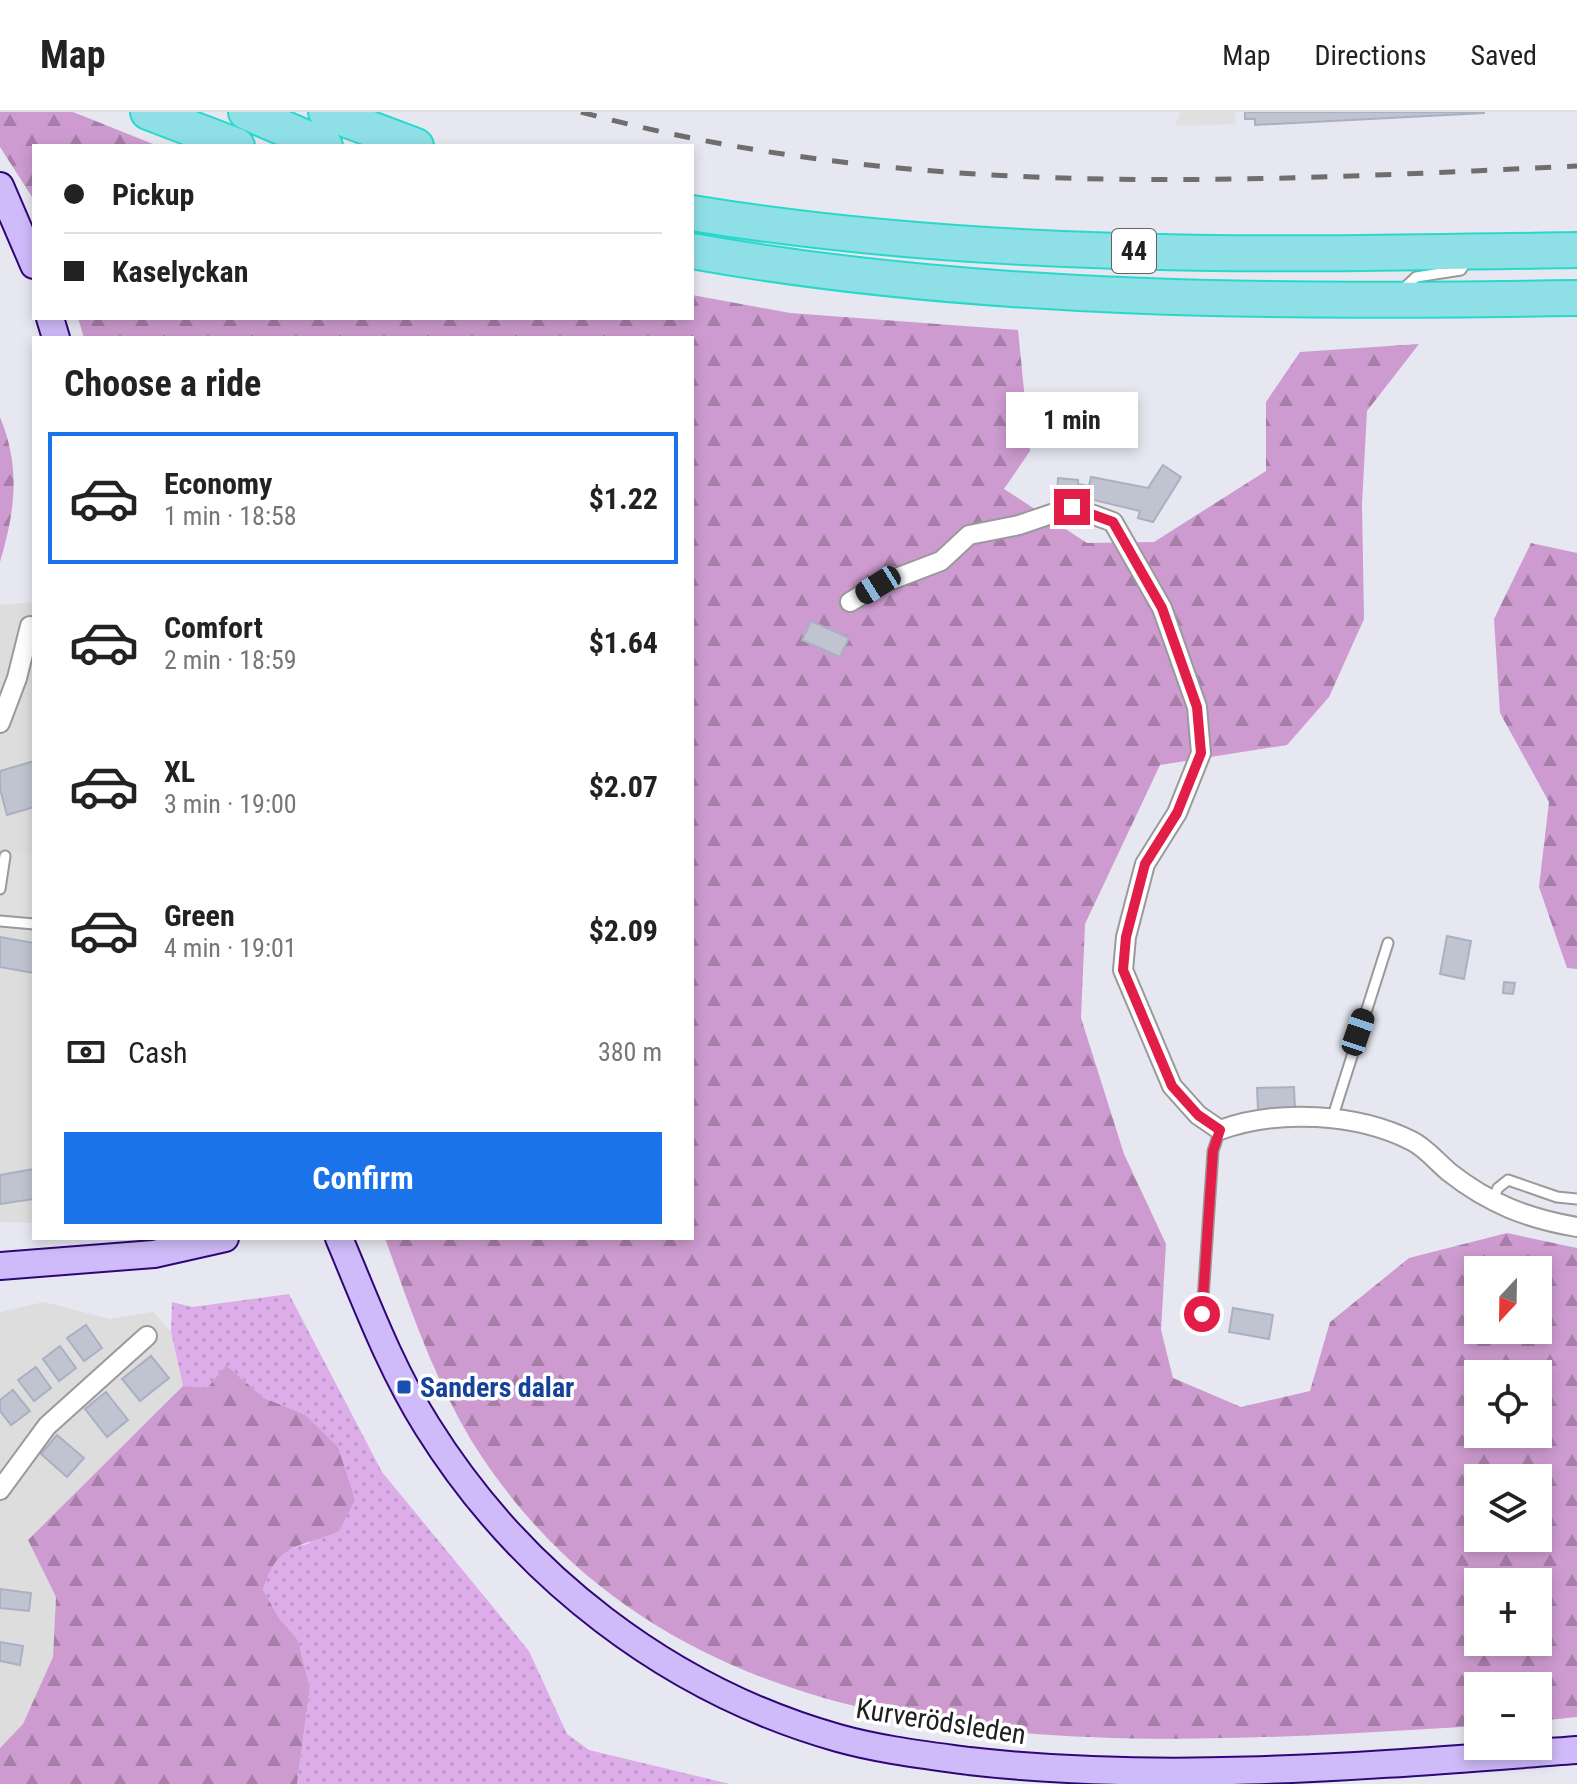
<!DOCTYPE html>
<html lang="en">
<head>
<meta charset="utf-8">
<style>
	:root { --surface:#fff; --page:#f6f6f6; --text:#222; --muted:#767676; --line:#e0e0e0; --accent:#1a73e8 }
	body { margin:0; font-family:"Roboto Condensed",sans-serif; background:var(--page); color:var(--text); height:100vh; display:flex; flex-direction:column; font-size:30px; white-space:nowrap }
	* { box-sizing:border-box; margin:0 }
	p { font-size:26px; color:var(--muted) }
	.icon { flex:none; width:44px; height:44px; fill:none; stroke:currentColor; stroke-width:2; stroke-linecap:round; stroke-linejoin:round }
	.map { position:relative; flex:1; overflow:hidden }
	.sheet { position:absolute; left:32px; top:224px; width:662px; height:904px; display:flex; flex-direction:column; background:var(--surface); border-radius:0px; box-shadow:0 4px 12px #0003 }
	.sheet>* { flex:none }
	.hud { position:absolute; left:32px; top:32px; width:662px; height:176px; border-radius:0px; box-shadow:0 4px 12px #0003; display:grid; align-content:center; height:176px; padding:0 32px; background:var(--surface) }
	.needle { width:52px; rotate:202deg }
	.buttons { position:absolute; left:1464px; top:1144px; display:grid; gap:16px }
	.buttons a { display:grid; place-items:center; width:88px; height:88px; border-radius:0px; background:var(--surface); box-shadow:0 4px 12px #0003; font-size:40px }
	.end { position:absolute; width:36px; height:36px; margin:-18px; border:10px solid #e11d48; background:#fff; box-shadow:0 0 0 4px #fff }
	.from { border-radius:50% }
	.bubble { position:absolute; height:56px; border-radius:0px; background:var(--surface); box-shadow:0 4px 12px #0003; font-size:26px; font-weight:700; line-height:56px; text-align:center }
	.car { position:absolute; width:24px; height:48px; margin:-24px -12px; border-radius:10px; box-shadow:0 0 6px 2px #0007; background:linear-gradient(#222 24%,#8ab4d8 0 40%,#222 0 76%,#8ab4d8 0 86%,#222 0) }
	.hud b { display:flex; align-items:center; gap:28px; height:76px; font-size:30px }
	.hud b+b { border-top:2px solid var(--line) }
	.hud i { width:20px; height:20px; background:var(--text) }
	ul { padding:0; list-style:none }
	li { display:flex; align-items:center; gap:24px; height:132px; margin:0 16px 12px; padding:0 16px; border:4px solid transparent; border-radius:0px }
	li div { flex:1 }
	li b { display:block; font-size:30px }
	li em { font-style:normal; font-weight:700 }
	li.current { border-color:var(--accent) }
	li>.icon { width:72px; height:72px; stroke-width:1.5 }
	h2 { padding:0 32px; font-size:36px; line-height:96px }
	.pay { display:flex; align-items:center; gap:20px; height:88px; padding:0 32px; font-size:30px }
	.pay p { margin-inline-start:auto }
	.action { display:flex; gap:16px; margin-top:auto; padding:16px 32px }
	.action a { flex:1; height:92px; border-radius:0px; background:var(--accent); color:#fff; font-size:32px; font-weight:700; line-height:92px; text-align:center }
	header { display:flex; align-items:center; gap:48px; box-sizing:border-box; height:112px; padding:0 40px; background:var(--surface); border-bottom:2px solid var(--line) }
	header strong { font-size:38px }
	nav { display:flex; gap:44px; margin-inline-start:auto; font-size:28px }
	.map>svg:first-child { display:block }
	.residential { fill:#ddddde }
	.grass { fill:url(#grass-dots) }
	.forest { fill:url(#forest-firs); fill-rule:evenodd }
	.parking { fill:#e0e0e0 }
	.building { fill:#bfc4d0; stroke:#a9b0c2; stroke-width:2 }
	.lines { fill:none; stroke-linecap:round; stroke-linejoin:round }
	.lane-casing { stroke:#9a9a9a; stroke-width:13 }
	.street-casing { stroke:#9a9a9a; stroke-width:22 }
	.secondary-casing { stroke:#300677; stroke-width:30 }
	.highway-casing { stroke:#28d9cb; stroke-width:38 }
	.lane { stroke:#fff; stroke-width:9 }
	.street { stroke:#fff; stroke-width:18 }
	.secondary { stroke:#cfbbf9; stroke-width:26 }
	.highway { stroke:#8fdfe6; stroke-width:34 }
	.rail { stroke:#6e6e6e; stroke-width:5; stroke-dasharray:16 16; stroke-linecap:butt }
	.route { stroke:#e11d48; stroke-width:10 }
	.transit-dot { fill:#1a4fb4; stroke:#fff; stroke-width:3 }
	.labels { text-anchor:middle; stroke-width:7; stroke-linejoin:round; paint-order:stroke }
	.shield { fill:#fff; stroke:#636363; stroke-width:2 }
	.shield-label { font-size:26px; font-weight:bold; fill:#202020 }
	.transit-label { font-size:28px; font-weight:bold; fill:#164399; stroke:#fff; text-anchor:start }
	.street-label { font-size:28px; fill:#202020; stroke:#fff }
</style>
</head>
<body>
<header>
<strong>Map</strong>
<nav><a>Map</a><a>Directions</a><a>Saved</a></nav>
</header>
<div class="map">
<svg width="1577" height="1672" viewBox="0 0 1577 1672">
	<defs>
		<pattern id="grass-dots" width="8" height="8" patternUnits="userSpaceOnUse" patternTransform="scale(2)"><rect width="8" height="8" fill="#dcade9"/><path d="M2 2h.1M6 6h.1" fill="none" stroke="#bc95c8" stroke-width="1.8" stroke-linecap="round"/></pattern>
		<pattern id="forest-firs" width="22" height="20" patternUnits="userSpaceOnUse" patternTransform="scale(2)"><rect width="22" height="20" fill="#cd9bcf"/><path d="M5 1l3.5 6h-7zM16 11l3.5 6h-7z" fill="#a67ea8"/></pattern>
	</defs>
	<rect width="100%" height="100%" fill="#e6e7f0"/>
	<!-- residential -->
	<path class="residential" d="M34 490V1111L0 1110V493Z
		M44 1190 110 1207 153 1200 171 1220 183 1274 28 1428 56 1485 53 1545 23 1612 0 1636V1200Z"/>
	<!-- grass -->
	<path class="grass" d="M289 1182 382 1360 529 1539 567 1622 589 1638 730 1672H297L310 1576 298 1528 279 1506 263 1478C272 1445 278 1440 310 1431L304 1302 264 1286 226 1253 208 1275 183 1274 171 1220 172 1190 192 1195Z"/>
	<!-- forest -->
	<path class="forest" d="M0 0H73L158 34H34V88L0 35Z
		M692 183 790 201 1018 218 1030 339 1004 377 1087 431 1154 430 1266 359V290L1300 240 1419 232 1367 299 1362 392 1364 507 1329 585 1287 633 1160 653 1085 812 1081 906 1124 1042 1166 1132 1161 1218 1173 1266 1241 1295 1310 1279 1330 1210 1409 1146 1507 1121 1577 1136V1605L1538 1609V1574H1478V1614C1122 1635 685 1672 471 1328 433 1264 410 1196 385 1126H692V226H84L78 206H692ZM1478 1158H1538V1218H1478ZM1478 1262H1538V1322H1478ZM1478 1366H1538V1426H1478ZM1478 1470H1538V1530H1478Z
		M0 305C21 356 15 399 0 450Z
		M1531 431 1577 441V857L1567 856 1539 775 1549 690 1500 601 1494 507Z
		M226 1253 264 1286 304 1302 338 1335 355 1388 339 1419C298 1437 277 1430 263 1478L279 1506 298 1528 310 1576 297 1672H0V1636L23 1612 53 1545 56 1485 28 1428 183 1274 208 1275Z"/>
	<!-- parking -->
	<path class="parking" d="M1180 0H1235L1236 12 1175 14Z
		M0 739 34 743V801L30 809 0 805Z"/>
	<!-- building -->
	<path class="building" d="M1245 0H1484V1L1255 13V7H1245Z
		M1163 353 1181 365 1153 410 1138 406 1140 399 1077 384H1057L1058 366 1078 368V372L1089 374 1091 365 1148 376Z
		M811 509 849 526 840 545 802 528Z
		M34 649V695L7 703 0 677V659Z
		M1447 824 1471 829 1464 867 1440 862Z
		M0 825 34 831V861L0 855Z
		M1504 870 1515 871 1513 882 1503 881Z
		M1294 975 1295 997 1258 998 1257 976Z
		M34 1057V1087L0 1092V1063Z
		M1233 1196 1273 1203 1269 1227 1229 1220Z
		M86 1213 102 1236 84 1249 67 1226Z
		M60 1234 76 1256 59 1269 43 1247Z
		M151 1244 169 1266 140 1289 122 1267Z
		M36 1255 51 1276 34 1289 18 1268Z
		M13 1278 30 1299 11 1313 0 1299V1288Z
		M106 1280 128 1308 107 1325 85 1297Z
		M57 1323 84 1346 67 1365 41 1342Z
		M0 1477 31 1481 29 1499 0 1496Z
		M0 1530 23 1534 20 1553 0 1549Z"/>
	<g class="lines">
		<!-- lane casing -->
		<g class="lane-casing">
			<path id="lane" d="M1402 178 1416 165 1461 158 1467 148
				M0 777 5 744
				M0 809 34 812
				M1332 1007 1388 831
				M1492 1089 1498 1076 1508 1068 1557 1085 1577 1087
				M1202 1202 1213 1039 1220 1018"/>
		</g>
		<!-- street casing -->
		<g class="street-casing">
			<path id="street" d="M850 490 878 473 941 449 969 423 1019 413 1072 395 1113 410 1162 496 1197 595 1201 641 1177 701 1145 752 1126 825 1123 858 1172 974 1198 1003 1220 1018C1277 997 1357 1001 1412 1029 1426 1036 1437 1050 1449 1060 1488 1091 1528 1107 1577 1115
				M0 611 17 566 30 514
				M0 1378 47 1314 147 1224"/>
		</g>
		<!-- secondary casing -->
		<g class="secondary-casing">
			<path id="secondary" d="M0 74 34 153
				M50 206 56 226
				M339 1126C366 1190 390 1255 427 1314 520 1463 668 1578 838 1626 881 1638 925 1643 969 1649 1171 1672 1375 1653 1577 1638
				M0 1154 154 1142 225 1126"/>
		</g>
		<!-- highway casing -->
		<g class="highway-casing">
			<path id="highway" d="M148 0 237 34
				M246 0 325 34
				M326 0 416 34
				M692 101C984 149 1282 143 1577 138
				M692 139C984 191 1282 190 1577 186"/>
		</g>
		<!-- lane -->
		<use href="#lane" class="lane"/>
		<!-- street -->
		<use href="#street" class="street"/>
		<!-- secondary -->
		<use href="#secondary" class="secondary"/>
		<!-- highway -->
		<use href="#highway" class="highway"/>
		<!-- rail -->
		<path class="rail" d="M581 0C908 89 1243 70 1577 54"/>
	</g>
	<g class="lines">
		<!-- route -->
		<path class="route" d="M1072 395 1113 410 1162 496 1197 595 1201 641 1177 701 1145 752 1126 825 1123 858 1172 974 1198 1003 1220 1018 1213 1039 1202 1202"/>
	</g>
	<!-- markers -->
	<rect class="transit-dot" x="396" y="1267" width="16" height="16" rx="4"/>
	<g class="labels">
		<!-- shield labels -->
		<rect class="shield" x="1112" y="117" width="44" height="44" rx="6"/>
		<g class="shield-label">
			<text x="1134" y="148">44</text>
		</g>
		<!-- transit labels -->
		<g class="transit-label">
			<text x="420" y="1285">Sanders dalar</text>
		</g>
		<!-- street labels -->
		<g class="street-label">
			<text transform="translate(941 1609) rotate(9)" y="10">Kurverödsleden</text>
		</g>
	</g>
</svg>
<div class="buttons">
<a><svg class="needle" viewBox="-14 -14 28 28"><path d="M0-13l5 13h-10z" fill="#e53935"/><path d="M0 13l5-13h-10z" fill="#767676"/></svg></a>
<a><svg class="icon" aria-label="locate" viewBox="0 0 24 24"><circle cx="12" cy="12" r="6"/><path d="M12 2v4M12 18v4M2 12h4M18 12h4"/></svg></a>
<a><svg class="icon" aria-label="layers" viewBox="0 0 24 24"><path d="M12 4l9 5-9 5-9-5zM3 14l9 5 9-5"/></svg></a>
<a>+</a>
<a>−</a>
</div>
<i class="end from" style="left:1202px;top:1202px"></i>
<i class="end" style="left:1072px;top:395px"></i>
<div class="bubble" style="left:1006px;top:280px;width:132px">1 min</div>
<i class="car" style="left:878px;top:473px;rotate:238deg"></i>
<i class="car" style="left:1358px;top:920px;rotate:19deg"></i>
<div class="hud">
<b><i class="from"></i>Pickup</b>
<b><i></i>Kaselyckan</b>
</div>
<section class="sheet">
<h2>Choose a ride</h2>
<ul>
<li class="current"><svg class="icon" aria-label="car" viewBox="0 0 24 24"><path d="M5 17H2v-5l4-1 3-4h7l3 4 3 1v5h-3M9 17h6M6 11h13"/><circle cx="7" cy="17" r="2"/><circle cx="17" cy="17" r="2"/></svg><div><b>Economy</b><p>1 min · 18:58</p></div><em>$1.22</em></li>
<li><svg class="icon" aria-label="car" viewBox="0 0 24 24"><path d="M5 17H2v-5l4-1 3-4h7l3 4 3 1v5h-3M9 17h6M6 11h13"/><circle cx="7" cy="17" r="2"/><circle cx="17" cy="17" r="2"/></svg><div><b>Comfort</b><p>2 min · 18:59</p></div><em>$1.64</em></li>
<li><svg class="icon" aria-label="car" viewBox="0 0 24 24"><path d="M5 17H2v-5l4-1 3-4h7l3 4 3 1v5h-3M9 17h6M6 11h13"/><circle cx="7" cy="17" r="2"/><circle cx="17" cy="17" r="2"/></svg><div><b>XL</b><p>3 min · 19:00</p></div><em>$2.07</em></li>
<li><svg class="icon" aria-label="car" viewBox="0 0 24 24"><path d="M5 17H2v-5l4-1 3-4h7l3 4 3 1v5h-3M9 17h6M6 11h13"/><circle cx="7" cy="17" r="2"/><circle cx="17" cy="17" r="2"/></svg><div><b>Green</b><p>4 min · 19:01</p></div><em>$2.09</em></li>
</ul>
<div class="pay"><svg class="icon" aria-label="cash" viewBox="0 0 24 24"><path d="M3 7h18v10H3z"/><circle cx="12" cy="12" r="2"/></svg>Cash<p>380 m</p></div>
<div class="action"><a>Confirm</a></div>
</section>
</div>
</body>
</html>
